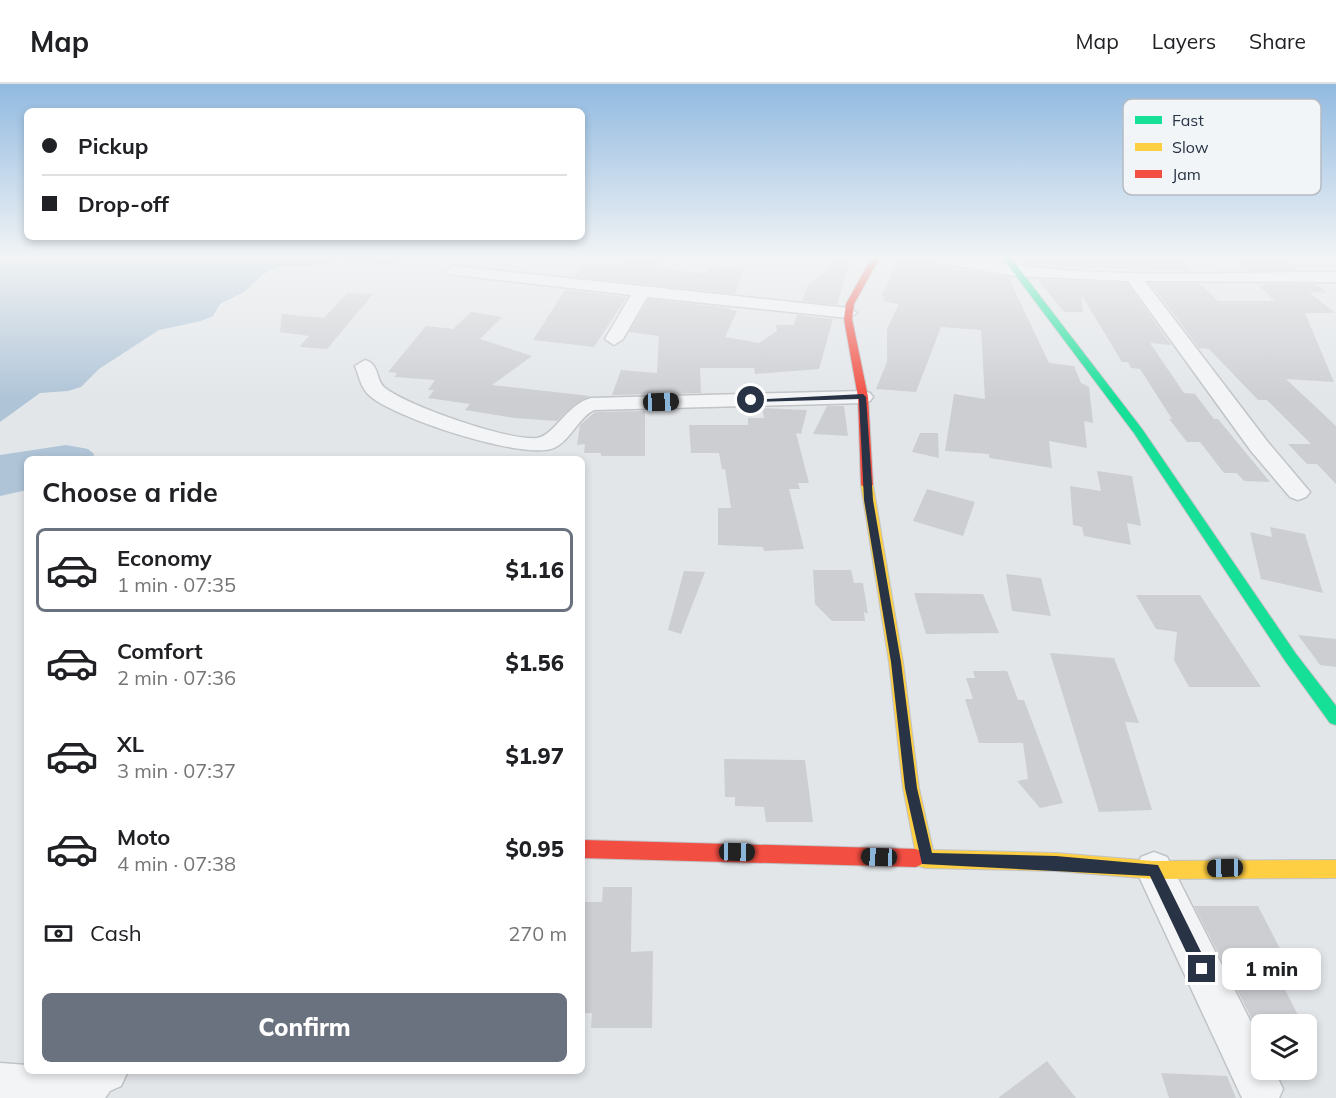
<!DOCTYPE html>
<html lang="en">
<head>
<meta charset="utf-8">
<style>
	:root { --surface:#fff; --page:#f6f6f6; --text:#202124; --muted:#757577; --line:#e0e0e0; --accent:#69727e }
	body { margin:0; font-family:Mulish,sans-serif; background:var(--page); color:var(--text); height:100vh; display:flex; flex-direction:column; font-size:22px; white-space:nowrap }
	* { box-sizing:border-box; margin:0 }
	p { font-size:20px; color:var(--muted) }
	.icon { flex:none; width:33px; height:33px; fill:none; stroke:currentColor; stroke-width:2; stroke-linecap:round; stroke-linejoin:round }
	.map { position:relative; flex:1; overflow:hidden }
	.sheet { position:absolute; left:24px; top:372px; width:561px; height:618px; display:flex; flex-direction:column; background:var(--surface); border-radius:9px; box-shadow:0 3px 9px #0003 }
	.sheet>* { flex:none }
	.hud { position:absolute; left:24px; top:24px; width:561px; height:132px; border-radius:9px; box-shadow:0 3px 9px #0003; display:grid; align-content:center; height:132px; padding:0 18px; background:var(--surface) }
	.controls { position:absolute; left:1251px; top:930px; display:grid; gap:12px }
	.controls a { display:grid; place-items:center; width:66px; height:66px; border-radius:9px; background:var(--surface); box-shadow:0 3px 9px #0003; font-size:30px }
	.end { position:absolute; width:27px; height:27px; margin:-14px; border:8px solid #283345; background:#fff; box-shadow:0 0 0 3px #fff }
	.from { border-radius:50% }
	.bubble { position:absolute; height:42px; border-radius:9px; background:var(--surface); box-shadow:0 3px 9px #0003; font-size:20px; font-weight:800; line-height:42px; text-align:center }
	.car { position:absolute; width:18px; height:36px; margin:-18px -9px; border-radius:8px; box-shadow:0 0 4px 2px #0007; background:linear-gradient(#222 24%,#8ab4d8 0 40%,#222 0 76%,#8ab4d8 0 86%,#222 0) }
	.hud b { display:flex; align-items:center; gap:21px; height:57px; font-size:22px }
	.hud b+b { border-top:2px solid var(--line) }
	.hud i { width:15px; height:15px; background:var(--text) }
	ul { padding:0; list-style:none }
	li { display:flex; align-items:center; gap:18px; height:84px; margin:0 12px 9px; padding:0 6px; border:3px solid transparent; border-radius:9px }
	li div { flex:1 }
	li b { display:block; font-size:22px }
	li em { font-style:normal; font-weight:800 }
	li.on { border-color:var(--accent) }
	li>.icon { width:54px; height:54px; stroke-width:1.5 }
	h2 { padding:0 18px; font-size:27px; line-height:72px }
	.pay { display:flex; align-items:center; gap:15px; height:66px; padding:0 18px; font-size:22px }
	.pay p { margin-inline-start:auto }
	.cta { display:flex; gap:12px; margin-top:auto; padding:12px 18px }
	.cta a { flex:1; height:69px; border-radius:9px; background:var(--accent); color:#fff; font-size:24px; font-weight:800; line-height:69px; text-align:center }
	header { display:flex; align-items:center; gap:36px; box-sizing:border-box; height:84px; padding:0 30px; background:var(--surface); border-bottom:2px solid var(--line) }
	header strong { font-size:28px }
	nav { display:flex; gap:33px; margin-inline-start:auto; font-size:21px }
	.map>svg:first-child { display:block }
	.water { fill:#afc4d7 }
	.building { fill:#ccced2 }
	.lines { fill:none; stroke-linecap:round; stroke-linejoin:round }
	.street-casing { stroke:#c1c4c7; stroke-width:3 }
	.fast-casing { stroke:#c1c4c7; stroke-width:2 }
	.slow-casing { stroke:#c1c4c7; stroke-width:2 }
	.jam-casing { stroke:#c1c4c7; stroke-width:2 }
	.street { fill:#f3f4f6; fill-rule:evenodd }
	.fast { fill:#16e098; fill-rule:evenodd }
	.slow { fill:#ffcf43; fill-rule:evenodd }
	.jam { fill:#f24e42; fill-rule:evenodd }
	.route { fill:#283345 }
	.key { fill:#f2f5f8; stroke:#b5bbc2; stroke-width:1.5 }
	.key-label { font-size:16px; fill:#283345 }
</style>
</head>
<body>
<header>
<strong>Map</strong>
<nav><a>Map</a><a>Layers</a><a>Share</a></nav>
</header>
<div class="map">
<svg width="1336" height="1014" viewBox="0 0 1336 1014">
	<rect width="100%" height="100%" fill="#e3e6e9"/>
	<!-- water -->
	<path class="water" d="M0 173H406L386 179 339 175 310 182 276 183 262 191 244 208 220 220 213 232 201 237 159 246 99 285 81 303 68 307 40 309 0 338Z
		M66 361 88 365 94 370 92 375H27V406L0 412V371Z"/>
	<!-- building -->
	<path class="building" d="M627 173H662L656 184 707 190 710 182 744 184 735 210 574 193 581 182 615 183 622 182Z
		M842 173H851L837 221 802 217 808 201Z
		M1019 173H1178L1190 187 1060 183 1024 179Z
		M917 174 964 188 963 186 1008 193 1049 279 1074 282 1081 299 1089 303 1093 339 1084 337 1087 364 1049 357 1052 384 989 374V370L945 367 954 310 985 315 981 246 941 243 916 308 876 305 887 278V245L899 220 883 217 885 213 881 212 897 180 904 175 912 177Z
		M1286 176 1298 186 1250 187 1240 177Z
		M1037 195 1127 199 1171 261 1150 259 1184 309 1195 310 1214 335H1218L1270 398 1244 397 1237 389H1224L1200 358H1187L1169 335H1172L1140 285 1131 284 1128 278H1122L1081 210 1083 228H1064Z
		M1150 199 1200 200 1218 217H1275L1258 201 1266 202 1265 200H1316L1327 209 1309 208 1335 229H1305L1334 298 1286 295 1336 342V400L1317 380H1307L1288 360H1311L1267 316H1258L1209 265 1199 264Z
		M565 206 627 213 594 263 533 256Z
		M347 209 373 210 327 265 299 263 309 252 280 248 282 230 324 234Z
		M648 215 730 224 729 226 737 227 725 253 759 259 777 247 776 241H794L797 231 833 235 819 285 755 290 754 284H700L701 309 612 311 621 286 657 289 659 252 629 248Z
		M471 228 502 233 480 255 532 272 492 301 590 312 574 321 557 337 514 334 465 326 470 320 428 314 434 306H428L435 296 394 293 397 289 388 288 426 242 453 245Z
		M827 322H844L848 352 813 350Z
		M762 324 807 326 801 350 796 349 809 399H798L800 405H789L804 465 764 467 763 463 718 461V424H731L725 385H722L719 369H691L689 341H748V334H764Z
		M645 327V372H601V369H584L585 360 577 361 580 341 595 328Z
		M920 349H938L939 374 912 368Z
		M1097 387 1132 392 1141 442 1127 439 1131 461 1084 452 1082 443 1073 441 1070 402 1101 407Z
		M927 405 975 418 963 452 913 437Z
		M1270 443 1305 450 1323 509 1261 495 1250 448 1272 453Z
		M813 486H851L854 499H863L868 530 864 528 865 537H832L815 520Z
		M684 487 705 488 681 550 668 546Z
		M1006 490 1041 494 1051 532 1012 527Z
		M914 509 983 510 999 549 926 550Z
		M1136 511H1200L1261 603H1189L1174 576 1177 548 1156 545Z
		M1298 551 1336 555V583L1320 581Z
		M1050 569 1114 574 1139 639 1125 638 1152 726 1099 728Z
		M973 587H1007L1018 616H1024L1063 719 1040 724 1017 697 1028 695 1023 659H979L965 615H973L966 594H975Z
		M724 675 805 676 813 738H766L764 723 735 722V713H725Z
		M603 803H632L631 868 653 867 652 944H591L592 929H582V818H602Z
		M1194 822H1258L1289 882H1273L1301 937H1253Z
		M1047 977 1076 1014H998Z
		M1161 989 1227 992 1236 1014H1169Z"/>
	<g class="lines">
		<!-- street casing -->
		<g class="street-casing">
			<path id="street" d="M610 173 617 178 615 181 571 179 563 174Z
				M924 173C976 173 1027 184 1079 187 1164 192 1251 188 1336 188V198L1145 197 1267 357 1310 408 1306 413 1298 416 1290 413 1251 367 1128 197 1014 192 932 178Z
				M453 182 848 224 857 229 848 234 647 213 623 255 614 261 605 255 631 211 447 190 445 187Z
				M365 276C380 280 375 296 385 304 408 322 508 357 537 354 554 352 567 320 591 314L863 307 870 309 873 313 870 317 863 319 594 326C578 334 571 356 554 364 525 377 391 333 369 311 361 304 359 292 355 282Z
				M1154 768 1167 773 1262 960V986H1274L1283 1005 1279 1014H1242L1136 786 1141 773Z
				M0 979 27 981V987H128L121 1002 110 1007 105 1014H0Z"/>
		</g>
		<!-- fast casing -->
		<g class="fast-casing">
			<path id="fast" d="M1002 173H1010L1142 345 1296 570 1336 622V641L1330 639 1286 578 1134 349Z"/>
		</g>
		<!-- slow casing -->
		<g class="slow-casing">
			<path id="slow" d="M867 397 873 401 903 578 919 704 933 766 1056 769 1154 777 1336 776V794L1154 795 1056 787 926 784 910 780 907 774 910 768 915 766 903 704 889 578 861 401Z"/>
		</g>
		<!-- jam casing -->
		<g class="jam-casing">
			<path id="jam" d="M872 173H880L854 220 852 235 868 313 873 401 867 405 861 401 858 313 844 235 846 220Z
				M582 756 916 765 922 768 925 774 922 780 916 783 582 774Z"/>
		</g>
		<!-- street -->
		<use href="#street" class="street"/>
		<!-- fast -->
		<use href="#fast" class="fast"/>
		<!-- slow -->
		<use href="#slow" class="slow"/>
		<!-- jam -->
		<use href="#jam" class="jam"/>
	</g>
	<!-- sky -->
	<linearGradient id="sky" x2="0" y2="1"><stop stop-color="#91bae1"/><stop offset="0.55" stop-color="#f2f4f5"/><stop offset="1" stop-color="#f2f4f5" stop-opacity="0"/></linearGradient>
	<rect width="1336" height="315" fill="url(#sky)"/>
	<!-- route -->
	<path class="route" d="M863 310 866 313 873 416 901 578 917 704 932 769 1056 772 1158 781 1207 880 1209 885 1207 891 1202 893 1197 891 1150 792 922 780 905 704 891 578 864 416 859 315 751 318 747 316Z"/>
	<!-- legend -->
	<rect x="1123" y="15" width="198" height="96" rx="9" class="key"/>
	<rect x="1135" y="32" width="27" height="8" fill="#16e098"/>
	<rect x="1135" y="59" width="27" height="8" fill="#ffcf43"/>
	<rect x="1135" y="86" width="27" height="8" fill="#f24e42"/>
	<g class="key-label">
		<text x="1172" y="42">Fast</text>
		<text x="1172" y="69">Slow</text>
		<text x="1172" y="96">Jam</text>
	</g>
</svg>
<div class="controls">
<a><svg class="icon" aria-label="layers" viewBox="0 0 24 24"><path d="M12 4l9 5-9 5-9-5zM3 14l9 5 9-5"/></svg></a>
</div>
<i class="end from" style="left:751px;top:316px"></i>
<i class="end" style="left:1202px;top:885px"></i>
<div class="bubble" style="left:1222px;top:864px;width:99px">1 min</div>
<i class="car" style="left:661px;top:318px;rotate:88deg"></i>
<i class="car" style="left:737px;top:768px;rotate:91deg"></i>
<i class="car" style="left:879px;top:773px;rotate:272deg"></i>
<i class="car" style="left:1225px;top:784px;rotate:269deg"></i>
<div class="hud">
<b><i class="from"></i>Pickup</b>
<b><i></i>Drop-off</b>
</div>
<section class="sheet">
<h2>Choose a ride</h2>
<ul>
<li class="on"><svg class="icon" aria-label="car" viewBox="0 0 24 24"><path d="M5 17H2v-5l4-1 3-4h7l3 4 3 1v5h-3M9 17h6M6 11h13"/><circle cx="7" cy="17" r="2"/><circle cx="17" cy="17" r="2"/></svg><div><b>Economy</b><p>1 min · 07:35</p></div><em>$1.16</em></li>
<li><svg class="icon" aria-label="car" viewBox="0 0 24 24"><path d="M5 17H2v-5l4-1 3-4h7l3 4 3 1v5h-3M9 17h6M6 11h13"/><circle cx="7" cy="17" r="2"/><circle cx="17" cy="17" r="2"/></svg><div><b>Comfort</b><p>2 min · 07:36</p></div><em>$1.56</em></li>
<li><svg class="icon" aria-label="car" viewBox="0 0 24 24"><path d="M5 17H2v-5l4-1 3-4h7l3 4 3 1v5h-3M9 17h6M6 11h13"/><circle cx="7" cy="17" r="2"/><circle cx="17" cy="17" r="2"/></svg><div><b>XL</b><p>3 min · 07:37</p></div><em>$1.97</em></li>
<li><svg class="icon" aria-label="car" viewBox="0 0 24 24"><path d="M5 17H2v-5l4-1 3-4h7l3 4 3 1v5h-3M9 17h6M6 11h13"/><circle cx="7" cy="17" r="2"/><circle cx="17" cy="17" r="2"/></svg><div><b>Moto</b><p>4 min · 07:38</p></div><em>$0.95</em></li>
</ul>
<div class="pay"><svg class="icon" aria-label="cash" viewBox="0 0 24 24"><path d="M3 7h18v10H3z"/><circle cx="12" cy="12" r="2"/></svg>Cash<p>270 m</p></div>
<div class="cta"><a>Confirm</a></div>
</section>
</div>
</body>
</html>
